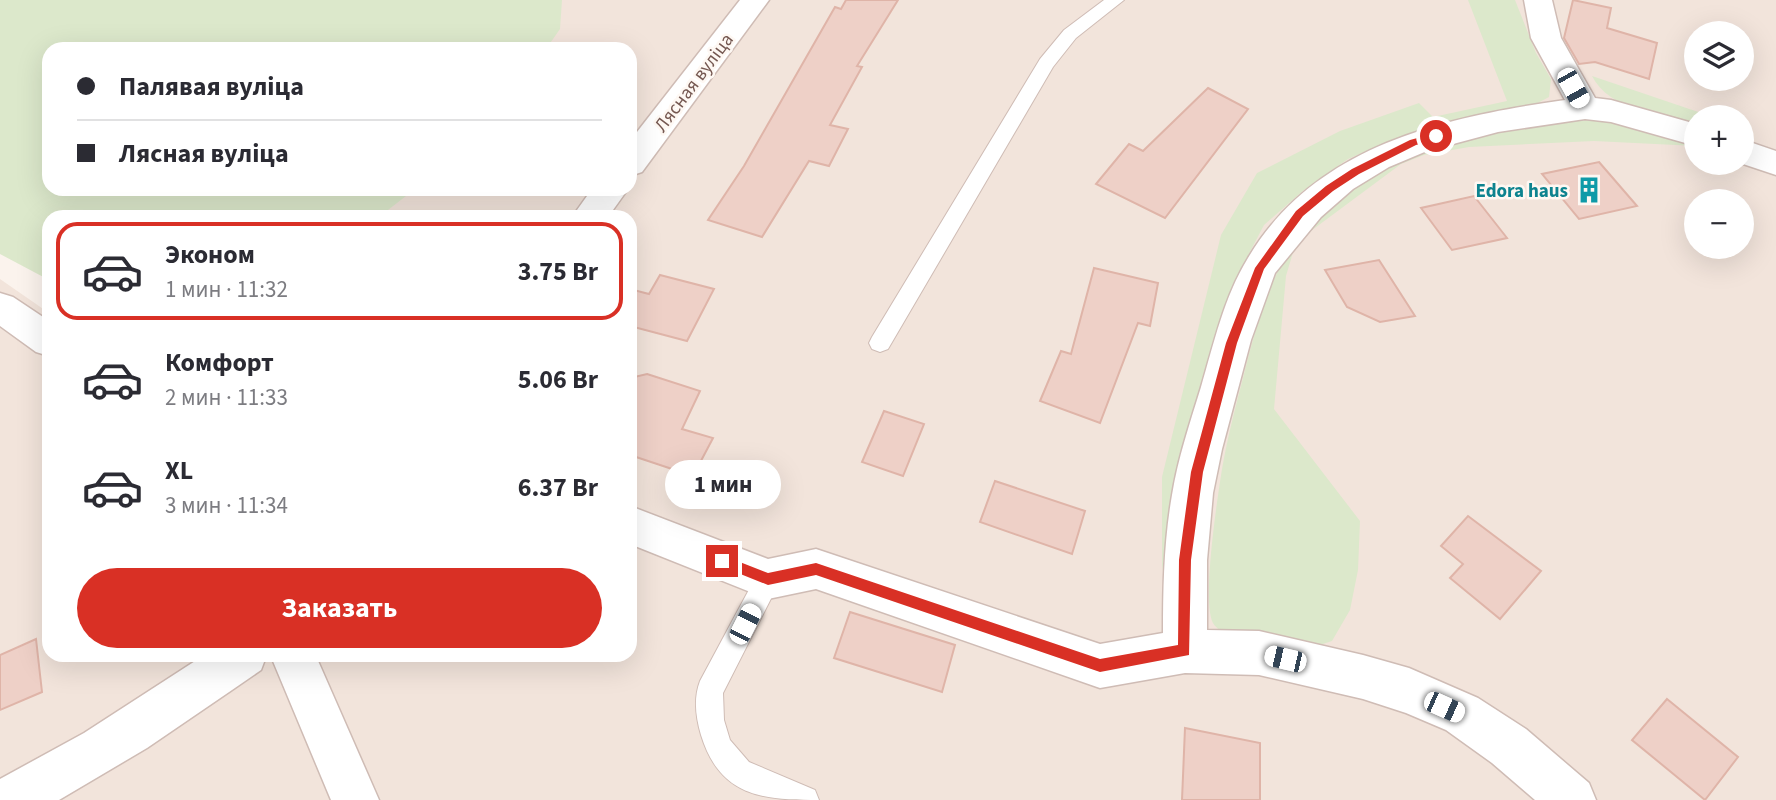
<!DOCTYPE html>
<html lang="ru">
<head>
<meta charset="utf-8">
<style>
	:root { --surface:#fff; --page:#f7f7f7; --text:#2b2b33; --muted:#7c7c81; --line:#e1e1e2; --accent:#d93025 }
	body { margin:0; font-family:"Source Sans 3",sans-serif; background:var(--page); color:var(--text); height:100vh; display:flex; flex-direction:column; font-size:26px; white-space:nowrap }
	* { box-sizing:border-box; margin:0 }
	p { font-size:23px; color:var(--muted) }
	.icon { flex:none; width:38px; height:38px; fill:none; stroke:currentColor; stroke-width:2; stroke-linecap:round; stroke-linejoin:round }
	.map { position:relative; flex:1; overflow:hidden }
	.side { position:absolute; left:42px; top:210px; width:595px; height:452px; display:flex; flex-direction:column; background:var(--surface); border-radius:21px; box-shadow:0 7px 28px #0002 }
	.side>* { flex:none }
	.top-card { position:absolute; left:42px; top:42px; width:595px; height:154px; border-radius:21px; box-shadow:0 7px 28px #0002; display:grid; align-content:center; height:154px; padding:0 35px; background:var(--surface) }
	.tools { position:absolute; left:1684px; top:21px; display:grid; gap:14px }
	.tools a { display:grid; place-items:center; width:70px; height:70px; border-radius:50%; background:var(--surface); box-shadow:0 7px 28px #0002; font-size:35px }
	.end { position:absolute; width:32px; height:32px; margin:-16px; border:9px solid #d93025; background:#fff; box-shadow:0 0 0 4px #fff }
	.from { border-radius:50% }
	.bubble { position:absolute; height:49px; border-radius:24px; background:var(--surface); box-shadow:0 7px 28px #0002; font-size:23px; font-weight:700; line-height:49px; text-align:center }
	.car { position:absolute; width:21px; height:42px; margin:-21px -10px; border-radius:9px; box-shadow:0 0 5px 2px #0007; background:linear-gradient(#fff 24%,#345 0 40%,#fff 0 76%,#345 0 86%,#fff 0) }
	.top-card b { display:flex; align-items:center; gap:24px; height:66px; font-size:26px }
	.top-card b+b { border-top:2px solid var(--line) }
	.top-card i { width:18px; height:18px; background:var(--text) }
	ul { padding:12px 0 0; list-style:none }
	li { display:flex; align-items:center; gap:21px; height:98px; margin:0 14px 10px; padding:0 21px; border:4px solid transparent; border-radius:21px }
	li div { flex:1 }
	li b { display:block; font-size:26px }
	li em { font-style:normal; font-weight:700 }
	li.on { border-color:var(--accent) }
	li>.icon { width:63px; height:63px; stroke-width:1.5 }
	.cta { display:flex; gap:14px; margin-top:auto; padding:14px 35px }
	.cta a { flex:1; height:80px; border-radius:42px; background:var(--accent); color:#fff; font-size:28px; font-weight:700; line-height:80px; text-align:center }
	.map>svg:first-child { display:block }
	.residential { fill:#f2e4db; fill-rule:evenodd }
	.green { fill:#dce8cb }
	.building { fill:#eed0c7; stroke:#dfb4a8; stroke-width:2 }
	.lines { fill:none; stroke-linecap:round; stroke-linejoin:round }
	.service-casing { stroke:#cfbcb5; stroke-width:2 }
	.minor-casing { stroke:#cfbcb5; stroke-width:3 }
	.service { fill:#fff; fill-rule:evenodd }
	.minor { fill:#fff; fill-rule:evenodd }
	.route { fill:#d93025 }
	.labels { text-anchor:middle; stroke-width:5; stroke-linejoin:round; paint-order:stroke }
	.street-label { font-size:19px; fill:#755851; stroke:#fef8f3 }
	.culture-label { font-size:19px; font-weight:bold; fill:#0d838f; stroke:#fef8f3; text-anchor:end }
</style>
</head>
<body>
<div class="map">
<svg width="1776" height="800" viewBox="0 0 1776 800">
	<rect width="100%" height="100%" fill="#fbf3ed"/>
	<!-- residential -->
	<path class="residential" d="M420 0H1776V800H0V279L49 313V654H630V217H275L293 189H630V49H387ZM1696 33H1741V79H1696ZM1696 117H1741V163H1696ZM1696 201H1741V247H1696Z"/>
	<!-- green -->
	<path class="green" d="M0 0H562L560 29 546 49H49V189H415L379 217H49V280L0 254Z
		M1468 0H1515L1536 53 1551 79 1549 97 1534 105 1442 124 1394 139 1348 159 1304 190 1264 225 1241 269 1216 331 1177 474 1162 571V477L1221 235 1257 173 1340 131 1419 103 1433 117 1507 101Z
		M1592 76 1713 117H1696V126C1662 116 1609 110 1592 76Z
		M1593 120 1650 129 1696 146 1594 141 1469 147 1424 155 1401 164 1296 242 1286 276 1274 409 1360 521 1358 570 1350 610 1332 641C1322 644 1311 648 1301 650 1282 653 1223 641 1213 623 1202 602 1216 509 1220 482 1225 447 1234 413 1243 378 1253 338 1264 296 1284 259 1345 150 1479 124 1593 120Z"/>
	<!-- building -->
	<path class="building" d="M846 0H898L857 66 862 67 830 125 848 129 829 166 809 161 762 237 708 220 744 166 835 7 841 9Z
		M1573 0 1611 8 1607 28 1657 43 1649 79 1595 62 1579 64 1564 38Z
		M1208 88 1248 109 1165 218 1096 184 1129 144 1143 151Z
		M1599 162 1637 206 1579 219 1542 174Z
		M1474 196 1507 238 1452 250 1421 208Z
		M1379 260 1415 316 1380 322 1347 307 1325 270Z
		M1094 268 1158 283 1150 326 1138 323 1100 423 1040 401 1061 351 1071 354Z
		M660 275 714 289 687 341 630 326V289L649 294Z
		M647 374 700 391 682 429 713 438 693 476 630 455V378Z
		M884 411 924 424 903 476 862 462Z
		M995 481 1085 511 1072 554 980 522Z
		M1468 516 1541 571 1500 619 1450 578 1463 564 1441 546Z
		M850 612 955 645 942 692 834 658Z
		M36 639 42 692 0 710V655Z
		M1667 699 1738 757 1705 800 1632 740Z
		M1185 728 1260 743V800H1182Z"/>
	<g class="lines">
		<!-- service casing -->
		<g class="service-casing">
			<path id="service" d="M1104 0H1124L1076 38 1053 67 888 349 880 352 872 349 869 343 872 337 1040 59 1064 30Z
				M768 567 777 571 781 579 723 693 724 720 730 740 749 762 815 790 819 800C763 800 720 797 701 735 696 718 693 699 700 681L759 571Z"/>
		</g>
		<!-- minor casing -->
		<g class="minor-casing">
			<path id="minor" d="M740 0H769L642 172 630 176V141Z
				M1524 0H1552L1561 38 1595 98 1611 100 1696 124V146L1611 122 1585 119 1498 132 1427 151 1389 167 1353 189 1321 217 1275 273 1251 340 1222 449 1213 493 1207 560V630L1259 631 1363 655 1409 668 1478 698 1526 729 1589 783 1596 800H1535L1492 763 1446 730 1406 713 1363 699 1259 675 1185 673 1100 688 816 589 768 599 630 544V506L768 559 816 549 1100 644 1163 633C1163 587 1164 541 1172 495 1178 458 1190 423 1201 387 1214 343 1224 297 1248 258 1315 145 1445 117 1565 100L1531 38Z
				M1741 139 1776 151V175L1740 163Z
				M592 189H628L608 217H572Z
				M0 293 13 297 49 321V356L36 352 0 326Z
				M206 654H267L261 670 232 690 147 748 59 800H0V779L84 733Z
				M270 654H315L379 800H331Z"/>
		</g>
		<!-- service -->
		<use href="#service" class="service"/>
		<!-- minor -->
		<use href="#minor" class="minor"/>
	</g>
	<!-- route -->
	<path class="route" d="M1436 133 1440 136 1439 139 1416 145 1359 174 1333 191 1303 216 1264 269 1237 343 1203 472 1191 560 1189 655 1100 672 816 575 768 585 718 565 716 561 722 555 768 573 816 563 1100 659 1178 645 1179 560 1191 472 1226 343 1255 268 1296 211 1326 186 1352 169 1410 140Z"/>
	<!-- icons -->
	<defs>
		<g id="building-bare" transform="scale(2.1)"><path d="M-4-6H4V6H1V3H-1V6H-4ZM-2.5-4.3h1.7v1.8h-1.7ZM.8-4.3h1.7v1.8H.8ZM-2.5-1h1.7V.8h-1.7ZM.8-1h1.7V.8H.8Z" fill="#0f9aa8" stroke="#fef8f3" stroke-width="2.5" paint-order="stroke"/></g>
	</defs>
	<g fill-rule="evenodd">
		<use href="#building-bare" x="1589" y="190"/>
	</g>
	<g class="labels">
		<!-- street labels -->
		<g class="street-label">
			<text transform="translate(693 82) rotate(-53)" y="7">Лясная вуліца</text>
		</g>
		<!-- culture labels -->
		<g class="culture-label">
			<text x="1568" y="197">Edora haus</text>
		</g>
	</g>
</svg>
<div class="tools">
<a><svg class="icon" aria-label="layers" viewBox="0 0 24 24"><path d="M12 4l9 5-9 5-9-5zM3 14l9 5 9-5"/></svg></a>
<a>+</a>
<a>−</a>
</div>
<i class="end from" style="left:1436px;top:136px"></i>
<i class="end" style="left:722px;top:561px"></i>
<div class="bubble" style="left:665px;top:460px;width:116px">1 мин</div>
<i class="car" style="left:1573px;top:88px;rotate:151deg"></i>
<i class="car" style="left:745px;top:624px;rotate:27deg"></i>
<i class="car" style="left:1285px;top:659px;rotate:283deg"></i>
<i class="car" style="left:1444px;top:707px;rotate:114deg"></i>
<div class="top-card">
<b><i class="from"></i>Палявая вуліца</b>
<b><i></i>Лясная вуліца</b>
</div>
<section class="side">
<ul>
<li class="on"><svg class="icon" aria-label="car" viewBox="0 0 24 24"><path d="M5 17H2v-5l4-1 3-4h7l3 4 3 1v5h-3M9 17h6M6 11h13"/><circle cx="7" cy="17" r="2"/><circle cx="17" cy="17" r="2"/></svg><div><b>Эконом</b><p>1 мин · 11:32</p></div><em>3.75 Br</em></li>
<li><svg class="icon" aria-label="car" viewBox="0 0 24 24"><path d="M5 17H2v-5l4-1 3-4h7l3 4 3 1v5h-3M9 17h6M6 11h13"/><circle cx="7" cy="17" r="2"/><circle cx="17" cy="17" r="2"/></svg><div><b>Комфорт</b><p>2 мин · 11:33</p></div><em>5.06 Br</em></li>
<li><svg class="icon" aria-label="car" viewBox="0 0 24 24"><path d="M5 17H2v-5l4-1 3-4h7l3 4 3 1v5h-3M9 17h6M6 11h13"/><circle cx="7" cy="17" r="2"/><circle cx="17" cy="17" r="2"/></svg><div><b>XL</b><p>3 мин · 11:34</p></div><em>6.37 Br</em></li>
</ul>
<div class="cta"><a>Заказать</a></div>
</section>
</div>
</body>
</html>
